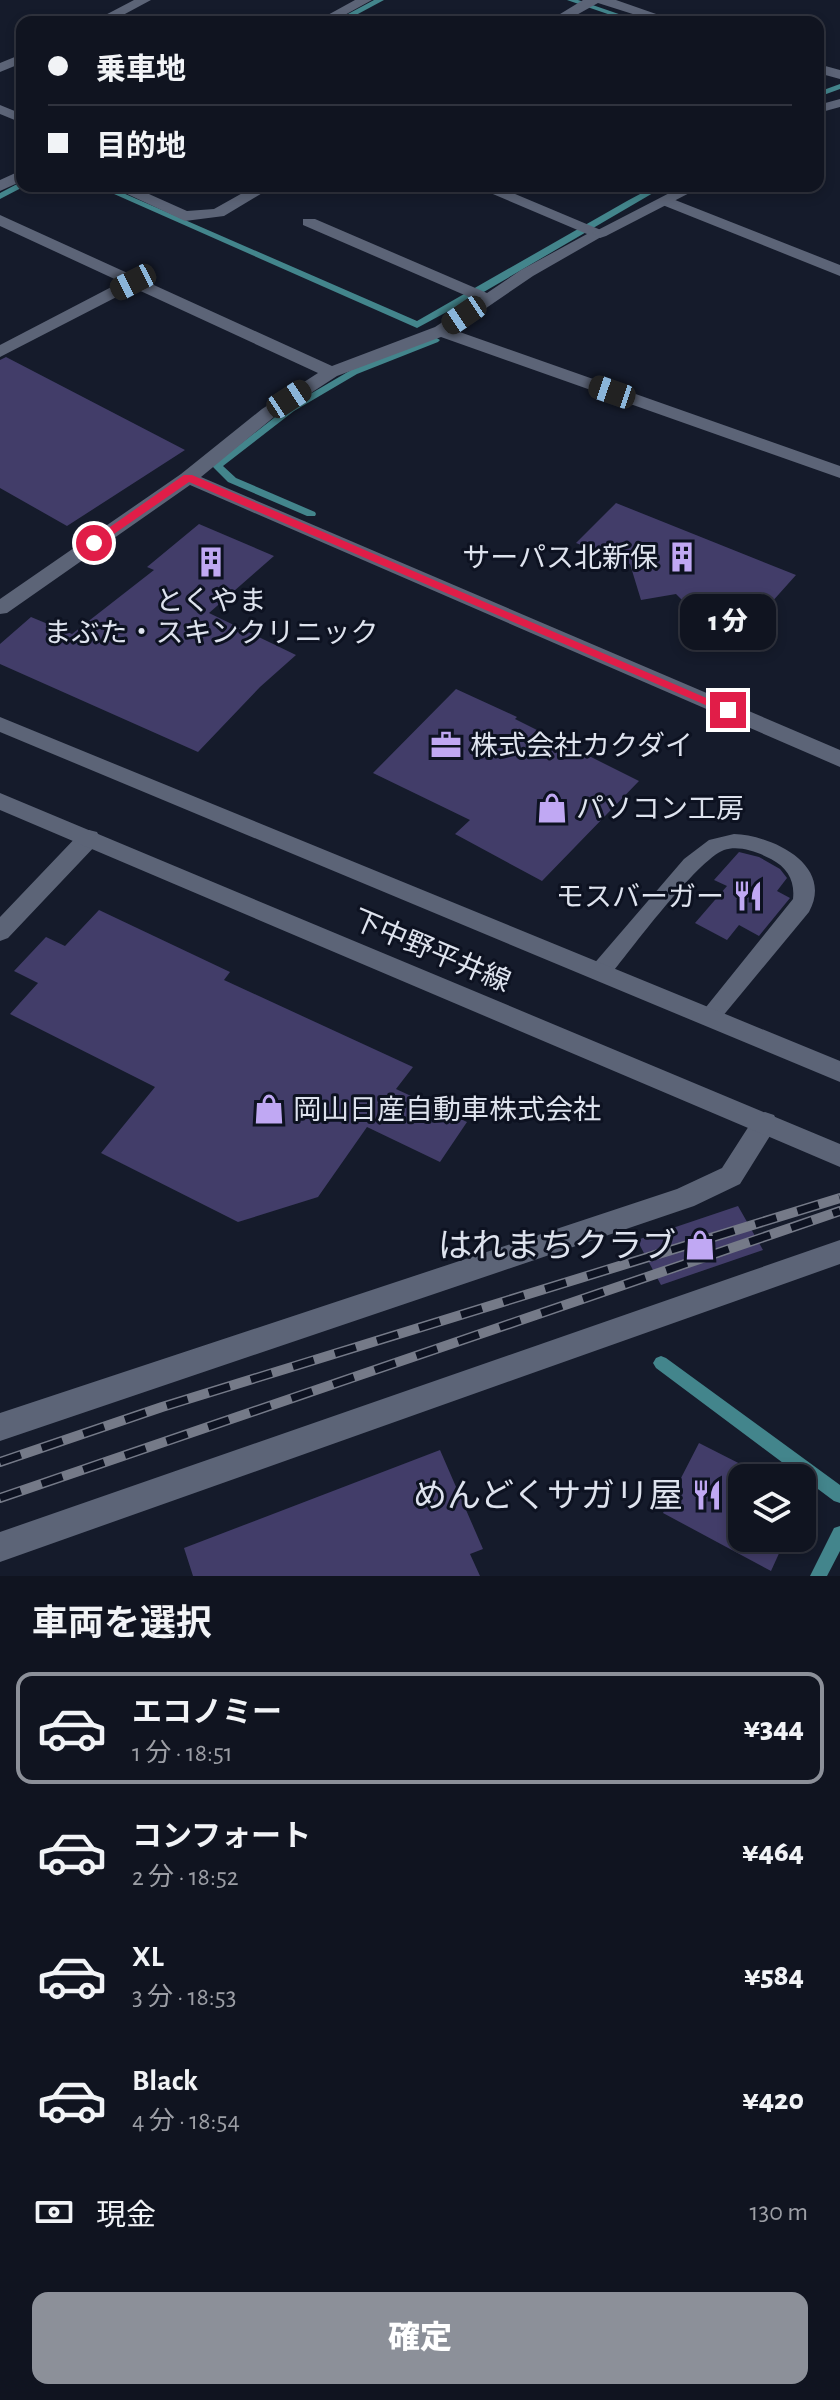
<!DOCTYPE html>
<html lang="ja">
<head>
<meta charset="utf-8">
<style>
	:root { --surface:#101420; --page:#191d29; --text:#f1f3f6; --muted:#9c9ea5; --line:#30333e; --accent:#8c9099 }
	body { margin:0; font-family:"Alegreya Sans","Noto Sans JP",sans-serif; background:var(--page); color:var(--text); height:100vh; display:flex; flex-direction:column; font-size:30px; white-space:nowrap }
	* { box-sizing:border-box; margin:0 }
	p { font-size:26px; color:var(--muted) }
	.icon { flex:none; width:44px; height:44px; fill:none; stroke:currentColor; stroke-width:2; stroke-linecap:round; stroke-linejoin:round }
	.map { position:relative; height:1576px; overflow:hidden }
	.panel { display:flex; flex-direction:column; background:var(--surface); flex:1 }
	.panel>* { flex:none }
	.guide { position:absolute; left:16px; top:16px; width:808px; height:176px; border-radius:16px; box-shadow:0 4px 12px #0003,0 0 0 2px var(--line); display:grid; align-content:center; height:176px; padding:0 32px; background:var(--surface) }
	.buttons { position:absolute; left:728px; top:1464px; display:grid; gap:16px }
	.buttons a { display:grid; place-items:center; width:88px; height:88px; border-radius:16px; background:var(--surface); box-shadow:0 4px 12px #0003,0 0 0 2px var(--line); font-size:40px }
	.end { position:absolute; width:36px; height:36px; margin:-18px; border:10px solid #e11d48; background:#fff; box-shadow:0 0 0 4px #fff }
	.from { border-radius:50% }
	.bubble { position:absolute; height:56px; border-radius:16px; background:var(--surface); box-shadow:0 4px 12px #0003,0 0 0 2px var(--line); font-size:26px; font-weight:800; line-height:56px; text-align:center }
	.car { position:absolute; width:24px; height:48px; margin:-24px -12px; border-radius:10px; box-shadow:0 0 6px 2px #0007; background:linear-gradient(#222 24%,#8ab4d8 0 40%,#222 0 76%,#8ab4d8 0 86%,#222 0) }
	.guide b { display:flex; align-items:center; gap:28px; height:76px; font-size:30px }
	.guide b+b { border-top:2px solid var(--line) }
	.guide i { width:20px; height:20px; background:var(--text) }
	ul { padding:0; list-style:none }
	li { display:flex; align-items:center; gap:24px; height:112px; margin:0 16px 12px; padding:0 16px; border:4px solid transparent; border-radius:16px }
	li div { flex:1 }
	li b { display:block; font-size:30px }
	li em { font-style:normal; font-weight:800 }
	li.on { border-color:var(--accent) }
	li>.icon { width:72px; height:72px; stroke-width:1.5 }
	h2 { padding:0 32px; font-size:36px; line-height:96px }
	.pay { display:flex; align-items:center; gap:20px; height:88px; padding:0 32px; font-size:30px }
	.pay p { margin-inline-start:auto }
	.primary-button { display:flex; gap:16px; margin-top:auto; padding:16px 32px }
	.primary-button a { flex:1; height:92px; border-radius:16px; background:var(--accent); color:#fff; font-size:32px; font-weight:800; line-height:92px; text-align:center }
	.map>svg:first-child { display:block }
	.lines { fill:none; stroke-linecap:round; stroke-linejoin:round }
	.stream { fill:#43858c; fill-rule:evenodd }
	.building { fill:#423d69 }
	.service { fill:#5c6477; fill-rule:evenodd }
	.minor { fill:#5c6477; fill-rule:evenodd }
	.tertiary { fill:#5c6477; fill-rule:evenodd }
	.rail-casing { stroke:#757a88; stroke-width:10 }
	.rail { stroke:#0d1221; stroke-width:7; stroke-dasharray:22; stroke-linecap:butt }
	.route { fill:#e11d48 }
	.labels { text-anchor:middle; stroke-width:6; stroke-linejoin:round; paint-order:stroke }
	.poi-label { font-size:28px; fill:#dee3ee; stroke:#0d1221; text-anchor:start }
	.street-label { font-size:28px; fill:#dee3ee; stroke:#0d1221 }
	.near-poi-label { font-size:34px; fill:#dee3ee; stroke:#0d1221; text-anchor:end }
</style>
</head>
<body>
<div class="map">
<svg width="840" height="1576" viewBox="0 0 840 1576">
	<rect width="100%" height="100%" fill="#151b2b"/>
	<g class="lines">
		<!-- stream -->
		<path class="stream" d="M374 0H384L343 22H333Z
			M567 0H578L642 22H631Z
			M840 84V89L818 97V92Z
			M19 183H22V186H25L0 199V193Z
			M96 186H107L417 321 627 201 655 186H665L482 293 417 328Z
			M435 337 440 340 438 342 357 374 294 411 223 466 236 478 315 512 316 514 315 516H307L228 482 212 466 288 407 351 370Z
			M661 1356 666 1358 840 1485V1503L834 1501 656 1368 653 1363 656 1358Z
			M840 1526V1551L827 1576H810L834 1528Z"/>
	</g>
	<!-- building -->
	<path class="building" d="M6 357 185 450 67 526 0 488V360Z
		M616 503 796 575 761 614 732 615 724 623 714 626 705 623 676 594 641 600 630 564 576 543Z
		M199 524 274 556 209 613 296 655 260 687 198 752 0 664V644L31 617 72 634 154 570 147 567Z
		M456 689 517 717 515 719 639 781 542 881 455 834 470 820 373 773Z
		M739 852 759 857 780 869 787 878 777 891 790 898 759 936 739 925 727 940 695 923 727 886 714 880Z
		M99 910 230 972 224 980 413 1067 396 1089 467 1122 440 1162 367 1127 318 1197 238 1222 101 1153 155 1087 10 1014 38 983 14 971 46 937 65 946Z
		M738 1206 763 1250 661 1285 637 1240Z
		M699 1443 768 1478H742V1538H786L771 1571 663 1513Z
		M440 1450 483 1549 470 1554 480 1576H193L184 1548Z"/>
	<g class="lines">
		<!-- service -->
		<path class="service" d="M734 834C770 835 835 864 809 912L717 1023 709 1026 701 1023 698 1017 793 899C795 881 788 868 771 859 758 852 739 845 724 850 697 860 629 952 608 978L600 980 592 978 589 972 592 966 684 859 709 840Z"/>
		<!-- minor -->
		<path class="minor" d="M134 0H151L110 22H92Z
			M355 0H372L332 22H315Z
			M583 0H616L679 22H658L598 3 564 22H547Z
			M22 54V63L0 72V63Z
			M818 64 840 70V79L818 73Z
			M0 105 22 114V123L0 114Z
			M22 170V181L0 191V180Z
			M110 186H131L187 211 214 209 255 186H274L224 216 185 221Z
			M474 186H496L608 233 533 276 454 330 840 466V478L441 337 337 376 274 417 201 477 840 750V767L190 485 7 613 0 614V599L181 474 262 409 318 373 134 288 0 357V345L121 282 0 226V215L332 366 435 327 476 300 303 225V219H315L487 293 521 270 587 234Z
			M665 196 840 265V276L660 204 657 201Z
			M89 830 97 832 100 838 97 844 8 938 0 941V917L81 832Z
			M765 1112 774 1115 778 1123 740 1184 694 1206 0 1441V1413L677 1189 722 1168 756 1115Z
			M840 1240V1264L0 1562V1532Z"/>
		<!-- tertiary -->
		<path class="tertiary" d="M840 99V107L818 113V105Z
			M683 186H703L606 236 600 238 592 233Z
			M0 717 840 1061V1082L0 732Z
			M0 793 840 1144V1167L0 810Z"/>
		<!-- rail casing -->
		<g class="rail-casing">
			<path id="rail" d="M0 1462 162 1407 840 1198
				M0 1498 840 1211"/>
		</g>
		<!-- rail -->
		<use href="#rail" class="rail"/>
	</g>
	<!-- route -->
	<path class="route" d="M184 475H192L734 710 724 713 189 482 98 545H90V541Z"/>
	<!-- icons -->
	<defs>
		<g id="building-bare" transform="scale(2.4)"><path d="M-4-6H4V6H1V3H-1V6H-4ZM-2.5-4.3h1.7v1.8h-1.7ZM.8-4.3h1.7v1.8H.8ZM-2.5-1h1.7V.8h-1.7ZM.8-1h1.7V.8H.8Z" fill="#c0a8f3" stroke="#0d1221" stroke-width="2.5" paint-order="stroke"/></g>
		<g id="office-bare" transform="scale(2.4)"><path d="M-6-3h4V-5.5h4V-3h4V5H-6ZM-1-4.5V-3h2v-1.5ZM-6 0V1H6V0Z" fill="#c0a8f3" stroke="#0d1221" stroke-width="2.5" paint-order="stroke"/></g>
		<g id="shop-bare" transform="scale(2.4)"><path d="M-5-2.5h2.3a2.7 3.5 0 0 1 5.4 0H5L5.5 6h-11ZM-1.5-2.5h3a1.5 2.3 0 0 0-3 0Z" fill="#c0a8f3" stroke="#0d1221" stroke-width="2.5" paint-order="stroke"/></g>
		<g id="restaurant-bare" transform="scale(2.4)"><path d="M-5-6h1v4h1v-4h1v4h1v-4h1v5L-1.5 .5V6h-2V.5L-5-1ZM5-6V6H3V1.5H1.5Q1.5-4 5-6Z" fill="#c0a8f3" stroke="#0d1221" stroke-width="2.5" paint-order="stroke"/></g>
	</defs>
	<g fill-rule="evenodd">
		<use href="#building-bare" x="682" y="557"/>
		<use href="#building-bare" x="211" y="562"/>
		<use href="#office-bare" x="446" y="745"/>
		<use href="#shop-bare" x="552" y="808"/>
		<use href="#restaurant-bare" x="748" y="896"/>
		<use href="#shop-bare" x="269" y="1109"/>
		<use href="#shop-bare" x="700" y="1245"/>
		<use href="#restaurant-bare" x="707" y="1495"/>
	</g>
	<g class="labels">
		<!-- poi labels -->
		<g class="poi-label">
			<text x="658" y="567" text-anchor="end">サーパス北新保</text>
			<text x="211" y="610" text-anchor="middle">とくやま<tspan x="211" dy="32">まぶた・スキンクリニック</tspan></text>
			<text x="470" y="755">株式会社カクダイ</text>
			<text x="576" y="818">パソコン工房</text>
			<text x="724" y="906" text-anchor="end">モスバーガー</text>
			<text x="293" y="1119">岡山日産自動車株式会社</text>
		</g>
		<!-- street labels -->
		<g class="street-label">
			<text transform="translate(432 950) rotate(23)" y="10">下中野平井線</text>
		</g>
		<!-- near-poi labels -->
		<g class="near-poi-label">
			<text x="676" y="1257">はれまちクラブ</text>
			<text x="683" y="1507">めんどくサガリ屋</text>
		</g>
	</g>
</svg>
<div class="buttons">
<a><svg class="icon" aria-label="layers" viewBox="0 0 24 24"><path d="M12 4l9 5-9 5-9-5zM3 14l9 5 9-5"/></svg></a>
</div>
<i class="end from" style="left:94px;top:543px"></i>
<i class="end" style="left:728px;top:710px"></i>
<div class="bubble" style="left:680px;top:594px;width:96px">1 分</div>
<i class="car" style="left:133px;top:282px;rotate:243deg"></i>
<i class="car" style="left:464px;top:315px;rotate:236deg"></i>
<i class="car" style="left:612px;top:392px;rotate:289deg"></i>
<i class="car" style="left:289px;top:399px;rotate:57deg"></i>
<div class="guide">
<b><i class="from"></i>乗車地</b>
<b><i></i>目的地</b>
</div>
</div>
<section class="panel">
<h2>車両を選択</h2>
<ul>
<li class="on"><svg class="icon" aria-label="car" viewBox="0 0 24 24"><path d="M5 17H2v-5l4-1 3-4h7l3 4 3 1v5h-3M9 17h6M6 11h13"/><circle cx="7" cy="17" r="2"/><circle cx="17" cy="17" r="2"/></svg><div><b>エコノミー</b><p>1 分 · 18:51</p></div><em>¥344</em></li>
<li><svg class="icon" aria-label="car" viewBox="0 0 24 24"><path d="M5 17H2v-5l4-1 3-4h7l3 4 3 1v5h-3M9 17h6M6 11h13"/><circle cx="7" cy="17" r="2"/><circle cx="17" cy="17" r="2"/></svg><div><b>コンフォート</b><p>2 分 · 18:52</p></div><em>¥464</em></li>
<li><svg class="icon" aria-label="car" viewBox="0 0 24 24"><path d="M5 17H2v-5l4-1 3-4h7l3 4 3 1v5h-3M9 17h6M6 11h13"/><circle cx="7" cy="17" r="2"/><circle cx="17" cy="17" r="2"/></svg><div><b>XL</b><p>3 分 · 18:53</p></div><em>¥584</em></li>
<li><svg class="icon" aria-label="car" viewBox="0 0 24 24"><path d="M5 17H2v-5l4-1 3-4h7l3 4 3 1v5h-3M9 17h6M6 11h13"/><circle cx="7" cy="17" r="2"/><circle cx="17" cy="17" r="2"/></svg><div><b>Black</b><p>4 分 · 18:54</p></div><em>¥420</em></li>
</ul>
<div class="pay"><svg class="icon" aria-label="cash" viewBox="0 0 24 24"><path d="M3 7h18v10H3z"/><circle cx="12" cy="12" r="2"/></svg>現金<p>130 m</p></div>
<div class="primary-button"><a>確定</a></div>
</section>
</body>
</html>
